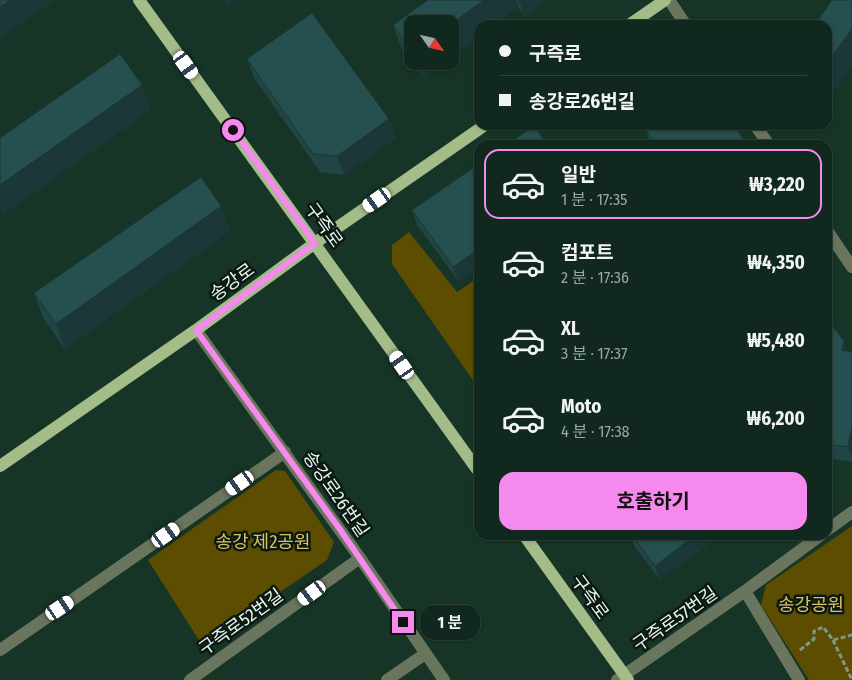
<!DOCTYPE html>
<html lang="ko">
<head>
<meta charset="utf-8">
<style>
	:root { --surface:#10281d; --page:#193026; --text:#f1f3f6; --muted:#9ca6a4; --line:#30443b; --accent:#f689ed }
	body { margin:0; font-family:"Fira Sans Condensed","Noto Sans KR",sans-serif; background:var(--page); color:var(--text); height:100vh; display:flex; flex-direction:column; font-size:19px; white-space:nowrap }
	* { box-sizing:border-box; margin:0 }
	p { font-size:16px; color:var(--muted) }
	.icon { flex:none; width:28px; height:28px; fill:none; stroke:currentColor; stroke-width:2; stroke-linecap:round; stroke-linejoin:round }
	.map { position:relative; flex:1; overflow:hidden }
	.details { position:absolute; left:474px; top:140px; width:358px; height:400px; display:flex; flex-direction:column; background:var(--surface); border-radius:15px; box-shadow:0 1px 4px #0004,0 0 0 1px var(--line) }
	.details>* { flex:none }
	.guide { position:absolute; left:474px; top:20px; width:358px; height:110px; border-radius:15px; box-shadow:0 1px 4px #0004,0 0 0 1px var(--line); display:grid; align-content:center; height:110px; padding:0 25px; background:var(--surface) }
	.needle { width:32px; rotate:124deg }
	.tools { position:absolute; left:404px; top:15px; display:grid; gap:10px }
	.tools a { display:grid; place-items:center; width:55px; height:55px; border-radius:10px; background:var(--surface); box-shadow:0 1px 4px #0004,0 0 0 1px var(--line); font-size:25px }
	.end { position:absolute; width:22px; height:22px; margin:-11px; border:6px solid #f689ed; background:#111; box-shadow:0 0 0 2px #111 }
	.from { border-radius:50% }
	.bubble { position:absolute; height:35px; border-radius:15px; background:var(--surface); box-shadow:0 1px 4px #0004,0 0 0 1px var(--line); font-size:16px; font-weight:700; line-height:35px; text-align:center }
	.car { position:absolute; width:15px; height:30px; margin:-15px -8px; border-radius:6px; box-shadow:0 0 4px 1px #0007; background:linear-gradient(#fff 24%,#345 0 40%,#fff 0 76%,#345 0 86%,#fff 0) }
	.guide b { display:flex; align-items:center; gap:18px; height:48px; font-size:19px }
	.guide b+b { border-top:1px solid var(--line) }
	.guide i { width:12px; height:12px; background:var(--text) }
	ul { padding:9px 0 0; list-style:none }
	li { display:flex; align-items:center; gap:15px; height:70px; margin:0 10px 8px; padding:0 15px; border:2px solid transparent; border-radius:15px }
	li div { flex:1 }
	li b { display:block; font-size:19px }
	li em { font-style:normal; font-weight:700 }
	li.active { border-color:var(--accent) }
	li>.icon { width:45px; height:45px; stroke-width:1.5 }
	.button { display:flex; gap:10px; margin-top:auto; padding:10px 25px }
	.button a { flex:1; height:58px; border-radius:15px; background:var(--accent); color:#111; font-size:20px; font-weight:700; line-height:58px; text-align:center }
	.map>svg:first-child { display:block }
	.green { fill:#5d4d00 }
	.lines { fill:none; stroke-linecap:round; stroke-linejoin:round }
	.path { stroke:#7f988c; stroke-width:3; stroke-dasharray:5 2.5; stroke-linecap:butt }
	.minor { stroke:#69755c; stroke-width:12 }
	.major { stroke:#a3bc88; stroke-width:12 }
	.wall { fill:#214444 }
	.shaded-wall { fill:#1b3737 }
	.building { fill:#264f4f; stroke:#1b3737 }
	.route { stroke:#f689ed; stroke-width:6 }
	.labels { text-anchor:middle; stroke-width:5; stroke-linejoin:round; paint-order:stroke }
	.street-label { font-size:18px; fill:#e7f9ef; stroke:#0c1913 }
	.park-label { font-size:18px; fill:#dac261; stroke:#0c1913 }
</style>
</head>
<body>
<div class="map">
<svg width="852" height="680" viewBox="0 0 852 680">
	<rect width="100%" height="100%" fill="#163527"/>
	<!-- green -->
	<path class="green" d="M409 232 457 292 479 277V389L392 264V245Z
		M276 470 285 471 334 542 327 560 202 645 148 560Z
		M852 526V680H809L761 605 766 585Z"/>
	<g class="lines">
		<!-- path -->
		<path class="path" d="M833 640 852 680
			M800 650 814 639V631L823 627 833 640 852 635"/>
		<!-- minor -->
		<path class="minor" d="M669 0 686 25
			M755 125 769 145
			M826 229 852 267
			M196 330 360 558 444 680
			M826 531 852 512
			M745 591 799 680
			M0 650 285 452
			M190 680 360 558
			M387 680 425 654
			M617 680 745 591 821 535"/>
		<!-- major -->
		<path class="major" d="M139 0 479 472
			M629 25 665 0
			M0 466 196 330 315 243 485 125
			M524 535 628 680"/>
	</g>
	<!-- wall -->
	<path class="wall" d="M428 0H546L525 16 518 7 493 25H479V36L450 57V24H412V61H444L423 77 402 50 393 25Z
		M826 25 829 99 826 97Z
		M247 59 396 138 344 175 320 172 254 78Z
		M645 129 747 145H651Z
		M479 164 459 282 417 225 412 210Z
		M221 206 230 231 65 349 43 318 34 293Z
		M826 317 844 341 847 351 852 352V462L833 459 830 467 826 470Z
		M631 535H721L660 580 634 546Z"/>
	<!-- shaded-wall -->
	<path class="shaded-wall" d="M10 0H55L0 38V7Z
		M225 0H236L227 6Z
		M484 0H516L518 7 493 25H479V36L450 57V25Z
		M519 0H546L525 16Z
		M852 29V66L829 99 826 91V65Z
		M417 61H444L423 77Z
		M142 85 151 110 3 215 0 207V185Z
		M389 119 396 138 344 175 337 156Z
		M221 206 230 231 65 349 56 324Z
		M479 249V268L459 282 453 267Z
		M844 341 849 356 842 350Z
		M852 426V458L848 447Z
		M828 444 833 459 830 467 826 470V449Z
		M695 535H721L660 580 655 566Z"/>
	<!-- building -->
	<path class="building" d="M0 0H10L0 7Z
		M428 0H484L450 25V24H412V51L393 25Z
		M832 0H852V29L826 65V25H815Z
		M312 13 389 119 337 156 313 154 247 59Z
		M120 54 142 85 0 185V138Z
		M651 125H734L747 145H656L645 129Z
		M534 126 548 145H506Z
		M479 164V249L453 267 412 210Z
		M201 177 221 206 56 324 34 293Z
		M826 317 844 341 842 350 852 352V426L848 447 828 444 826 449Z
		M632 535H695L655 566Z"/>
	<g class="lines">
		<!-- route -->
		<path class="route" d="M233 130 315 243 196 330 339 528 403 622"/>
	</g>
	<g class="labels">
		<!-- street labels -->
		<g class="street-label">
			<text transform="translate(324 225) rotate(54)" y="6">구즉로</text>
			<text transform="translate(232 282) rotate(-36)" y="6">송강로</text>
			<text transform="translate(336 494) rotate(55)" y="6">송강로26번길</text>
			<text transform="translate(590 597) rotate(54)" y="6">구즉로</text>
			<text transform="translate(675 619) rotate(-35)" y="6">구즉로57번길</text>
			<text transform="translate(241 622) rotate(-36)" y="6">구즉로52번길</text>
		</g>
		<!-- park labels -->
		<g class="park-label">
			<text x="263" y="548">송강 제2공원</text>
			<text x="811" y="611">송강공원</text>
		</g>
	</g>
</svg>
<div class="tools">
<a><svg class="needle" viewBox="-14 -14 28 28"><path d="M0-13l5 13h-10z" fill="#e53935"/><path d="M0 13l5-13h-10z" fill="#9ca6a4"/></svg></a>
</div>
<i class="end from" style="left:233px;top:130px"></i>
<i class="end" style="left:403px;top:622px"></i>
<div class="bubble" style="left:420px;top:605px;width:60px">1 분</div>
<i class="car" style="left:186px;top:65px;rotate:144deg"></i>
<i class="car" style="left:377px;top:200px;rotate:235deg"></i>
<i class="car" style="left:402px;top:365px;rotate:325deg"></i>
<i class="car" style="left:240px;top:483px;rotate:235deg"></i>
<i class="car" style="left:166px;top:535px;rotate:55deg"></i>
<i class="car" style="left:312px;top:593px;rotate:234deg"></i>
<i class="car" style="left:60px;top:608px;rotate:56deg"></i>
<div class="guide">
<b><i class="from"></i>구즉로</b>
<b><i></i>송강로26번길</b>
</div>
<section class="details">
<ul>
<li class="active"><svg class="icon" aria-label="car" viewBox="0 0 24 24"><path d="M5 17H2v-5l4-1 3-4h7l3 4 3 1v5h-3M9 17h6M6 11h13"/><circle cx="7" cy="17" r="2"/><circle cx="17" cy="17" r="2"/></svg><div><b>일반</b><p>1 분 · 17:35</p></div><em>₩3,220</em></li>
<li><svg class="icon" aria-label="car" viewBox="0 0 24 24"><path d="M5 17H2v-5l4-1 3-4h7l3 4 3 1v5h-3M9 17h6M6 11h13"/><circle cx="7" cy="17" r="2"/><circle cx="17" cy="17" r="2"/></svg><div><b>컴포트</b><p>2 분 · 17:36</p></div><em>₩4,350</em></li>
<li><svg class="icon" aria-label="car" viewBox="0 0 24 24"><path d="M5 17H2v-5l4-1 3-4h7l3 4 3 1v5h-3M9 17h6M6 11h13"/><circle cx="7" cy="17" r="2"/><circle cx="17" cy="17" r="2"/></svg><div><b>XL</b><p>3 분 · 17:37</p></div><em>₩5,480</em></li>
<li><svg class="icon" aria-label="car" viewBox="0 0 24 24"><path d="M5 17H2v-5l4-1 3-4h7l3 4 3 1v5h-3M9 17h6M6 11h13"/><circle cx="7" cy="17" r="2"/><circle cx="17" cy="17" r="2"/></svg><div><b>Moto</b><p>4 분 · 17:38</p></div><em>₩6,200</em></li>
</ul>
<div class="button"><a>호출하기</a></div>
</section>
</div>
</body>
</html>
